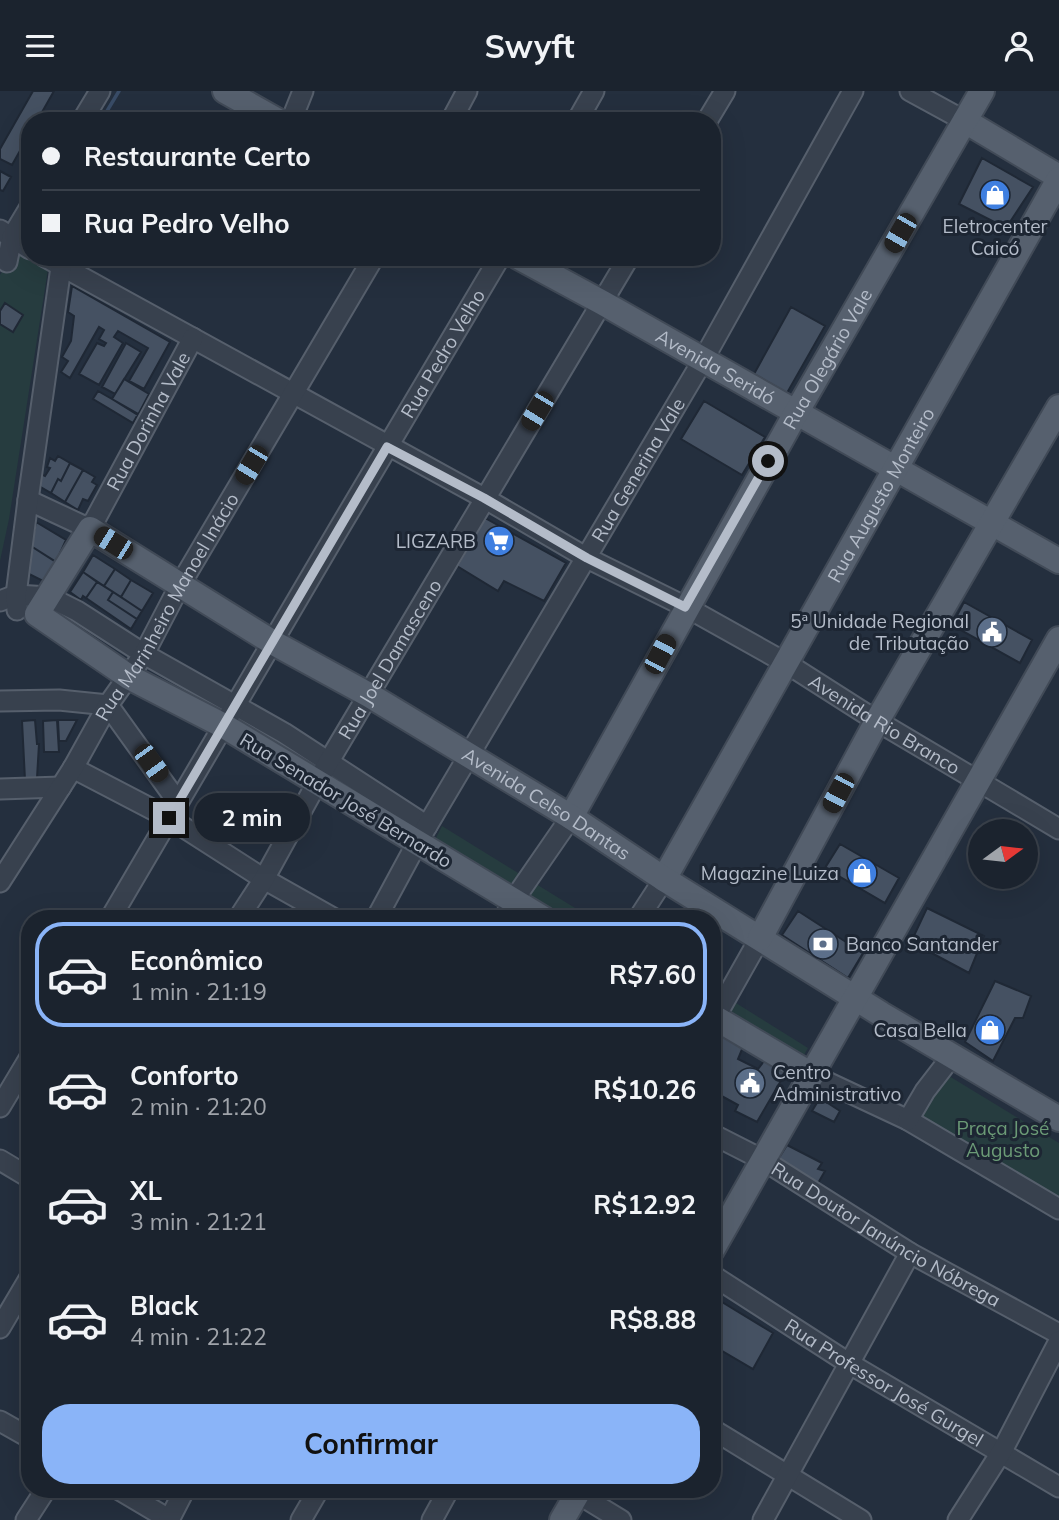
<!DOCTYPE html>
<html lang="pt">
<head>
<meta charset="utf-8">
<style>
	:root { --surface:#1b232e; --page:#242b36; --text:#f1f3f6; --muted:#a0a4aa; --line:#39404a; --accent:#8ab4f8 }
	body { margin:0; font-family:Mulish,sans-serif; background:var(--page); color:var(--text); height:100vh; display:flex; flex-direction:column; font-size:26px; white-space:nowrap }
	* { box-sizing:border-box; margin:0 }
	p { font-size:23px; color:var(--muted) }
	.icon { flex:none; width:38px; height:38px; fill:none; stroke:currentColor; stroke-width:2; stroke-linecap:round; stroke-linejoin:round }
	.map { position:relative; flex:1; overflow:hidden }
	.drawer { position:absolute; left:21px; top:819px; width:700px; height:588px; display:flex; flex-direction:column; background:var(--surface); border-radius:28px; box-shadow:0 7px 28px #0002,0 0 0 2px var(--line) }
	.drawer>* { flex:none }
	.guide { position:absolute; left:21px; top:21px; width:700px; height:154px; border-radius:28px; box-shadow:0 7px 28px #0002,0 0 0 2px var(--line); display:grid; align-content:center; height:154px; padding:0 21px; background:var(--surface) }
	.needle { width:46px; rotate:75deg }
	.controls { position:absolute; left:968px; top:728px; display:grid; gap:14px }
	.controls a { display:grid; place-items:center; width:70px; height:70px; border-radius:50%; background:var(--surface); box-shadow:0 7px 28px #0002,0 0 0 2px var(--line); font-size:35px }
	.end { position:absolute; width:32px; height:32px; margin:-16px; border:9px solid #b4bcc9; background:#111; box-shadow:0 0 0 4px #111 }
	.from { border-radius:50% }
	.bubble { position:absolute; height:49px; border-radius:24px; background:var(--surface); box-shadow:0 7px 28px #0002,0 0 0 2px var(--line); font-size:23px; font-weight:700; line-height:49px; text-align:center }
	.car { position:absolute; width:21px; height:42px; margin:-21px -10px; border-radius:9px; box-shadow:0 0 5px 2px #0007; background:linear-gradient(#222 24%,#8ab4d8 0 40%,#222 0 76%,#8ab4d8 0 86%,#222 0) }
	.guide b { display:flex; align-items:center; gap:24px; height:66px; font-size:26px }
	.guide b+b { border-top:2px solid var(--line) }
	.guide i { width:18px; height:18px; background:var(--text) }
	ul { padding:12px 0 0; list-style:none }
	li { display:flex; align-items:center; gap:21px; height:105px; margin:0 14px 10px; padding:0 7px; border:4px solid transparent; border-radius:28px }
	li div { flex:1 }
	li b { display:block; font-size:26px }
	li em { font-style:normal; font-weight:700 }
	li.selected { border-color:var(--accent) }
	li>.icon { width:63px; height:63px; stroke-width:1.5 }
	.primary-button { display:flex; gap:14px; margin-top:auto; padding:14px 21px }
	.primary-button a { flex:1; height:80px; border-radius:28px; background:var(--accent); color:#111; font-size:28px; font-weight:700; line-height:80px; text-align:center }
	header { display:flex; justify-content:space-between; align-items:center; height:91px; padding:0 21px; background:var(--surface); font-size:32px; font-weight:700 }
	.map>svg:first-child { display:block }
	.green { fill:#263c3f }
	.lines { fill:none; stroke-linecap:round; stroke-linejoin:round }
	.stream { stroke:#394c67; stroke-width:3.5 }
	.building { fill:#455162; stroke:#1f2835; stroke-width:2 }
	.minor-casing { stroke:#565f6c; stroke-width:23 }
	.major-casing { stroke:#414a57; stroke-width:28 }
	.minor { stroke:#38414e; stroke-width:19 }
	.major { stroke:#56606e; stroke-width:24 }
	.route { stroke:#b4bcc9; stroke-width:9 }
	.labels { text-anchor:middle; stroke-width:6; stroke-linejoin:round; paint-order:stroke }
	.poi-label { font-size:19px; fill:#b4bcc9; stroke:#1d2633; text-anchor:end }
	.street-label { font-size:19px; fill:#b4bcc9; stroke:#1d2633 }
	.park-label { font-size:19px; fill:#6b9a76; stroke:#1d2633 }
</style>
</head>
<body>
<header><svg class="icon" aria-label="menu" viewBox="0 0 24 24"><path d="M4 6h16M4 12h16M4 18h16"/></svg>Swyft<svg class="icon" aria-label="person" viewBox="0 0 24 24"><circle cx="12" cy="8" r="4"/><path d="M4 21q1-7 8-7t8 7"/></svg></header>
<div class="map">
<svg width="1059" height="1429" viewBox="0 0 1059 1429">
	<rect width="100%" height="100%" fill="#242f3e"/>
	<!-- green -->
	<path class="green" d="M14 162 48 178 9 428 0 470V184Z
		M442 735 593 828H551L431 757Z
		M712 897 808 957 798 974 712 923Z
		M944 982 1059 1052V1112L920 1026Z"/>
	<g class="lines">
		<!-- stream -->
		<path class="stream" d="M101 30 119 0"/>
	</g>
	<!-- building -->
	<path class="building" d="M33 0H54L37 30H30V42L12 74 0 68V58Z
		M982 67 1033 96 1006 137 959 113Z
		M0 80 11 86 3 100 0 99Z
		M72 195 170 251 144 298 129 290 148 257 118 240 114 246 123 252 99 294 79 283 97 252 104 255 106 252 99 248 104 239 99 236 70 287 61 281 68 270 62 266 71 250 74 225 68 221Z
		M5 212 23 224 13 241 0 233V220Z
		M791 216 825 235 787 302 754 283Z
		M126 252 141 261 115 303 102 296Z
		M124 288 149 303 138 324 112 308Z
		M98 300 138 323 133 332 93 308Z
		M704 310 765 346 742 384 681 348Z
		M58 365 70 372 61 390 58 388 51 402 39 395 41 383 45 385 50 377 47 376 50 367 55 370Z
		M70 372 83 379 65 411 51 402 58 388 61 390Z
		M83 379 95 386 92 391 97 394 88 410 83 408 78 419 65 411Z
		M485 427 566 472 544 510 504 490 498 500 457 475Z
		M36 431 66 449 56 471 31 455Z
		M31 455 56 471 47 492 27 482Z
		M93 464 115 478 104 495 83 481Z
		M115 478 131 489 121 506 104 495Z
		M83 481 97 491 86 507 83 505 81 509 70 501Z
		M131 489 153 502 142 520 121 506Z
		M97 491 113 501 108 509 137 528 131 538 86 507Z
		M113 501 142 520 137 528 108 509Z
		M964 511 1032 549 1020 572 952 534Z
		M35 629 37 653H39L37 687 25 689 22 630Z
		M57 629 59 661H44L43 630Z
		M58 629H77L66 650H59Z
		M840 753 899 787 885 812 825 777Z
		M927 817 984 845 969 882 911 851Z
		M798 820 863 862 848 887 782 844Z
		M995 890 1031 905 1023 927H1015L993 970 965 951Z
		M720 944 743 956 738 968 758 978 764 970 786 981 757 1031 735 1020 738 1014 718 1003 716 1008 712 1006V957Z
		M820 1007 840 1020 834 1031 812 1020Z
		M787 1054 822 1072 818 1078 825 1080 817 1094 775 1073Z
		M712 1205 773 1242 753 1278 712 1254Z"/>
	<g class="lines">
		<!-- minor casing -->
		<g class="minor-casing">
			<g id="minor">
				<path d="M910 0 965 30"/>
				<path d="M82 30 100 0"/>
				<path d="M291 30 303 0"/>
				<path d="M451 30 467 0"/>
				<path d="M577 30 594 0"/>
				<path d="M707 30 725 0"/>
				<path d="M0 139 30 158"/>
				<path id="s1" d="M45 166 484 407 587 467 686 516 786 572 877 630 1059 738"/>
				<path d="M7 171 12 146 30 116"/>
				<path id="s2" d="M28 409 90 438 193 247"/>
				<path d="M0 510 16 504 49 506 77 520 144 563 284 642 427 735"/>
				<path d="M17 519 16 504 28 409 61 176"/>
				<path d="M0 610 59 609 108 614 177 710"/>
				<path d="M73 677 169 727 264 788 335 828"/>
				<path d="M0 698 61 696"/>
				<path id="s3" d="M0 791 73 677 108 614 144 563 180 494 374 166"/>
				<path id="s4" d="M110 828C239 607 369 386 500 166"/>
				<path id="s5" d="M238 828 264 788 329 670 629 166"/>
				<path id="s6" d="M376 828 417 752 703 269 853 0"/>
				<path d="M504 828 513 810 571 726"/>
				<path d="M638 828 664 788"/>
				<path d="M712 932 760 847"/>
				<path d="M812 984 908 1029 1059 1118"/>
				<path d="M0 1016 30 966"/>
				<path d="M908 1029 925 1000 952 965"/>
				<path id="s7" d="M712 1043 763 1069 910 1162 1059 1243"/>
				<path d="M0 1069 30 1087"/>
				<path id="s8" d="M712 1184 850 1273 1059 1396"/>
				<path d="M0 1237 30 1186"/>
				<path d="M0 1330 30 1347"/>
				<path d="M712 1338 861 1429"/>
				<path d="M118 1398 170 1429"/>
				<path d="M570 1398 621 1429"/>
				<path d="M26 1429 46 1398"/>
				<path d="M169 1429 185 1398"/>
				<path d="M301 1429 319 1398"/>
				<path d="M432 1429 449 1398"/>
				<path d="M763 1429 910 1162"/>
				<path d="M958 1429 1002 1360 1059 1250"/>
			</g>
		</g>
		<!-- major casing -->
		<g class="major-casing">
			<g id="major">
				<path d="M225 0 278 30"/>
				<path d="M965 30 1059 86"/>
				<path id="s9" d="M518 166 603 212 1059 470"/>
				<path id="s10" d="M571 726 796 322 982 0"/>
				<path id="s11" d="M664 788 1059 88"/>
				<path id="s12" d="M544 828 224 635 129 586 37 523 90 438 272 551 369 604 571 726 664 788 881 923 1059 1028"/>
				<path d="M760 847 877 630 1059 316"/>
				<path d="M712 925 812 984"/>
				<path d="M712 1159 1059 548"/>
				<path d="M562 1429 580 1398"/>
			</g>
		</g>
		<!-- minor -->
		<use href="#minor" class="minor"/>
		<!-- major -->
		<use href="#major" class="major"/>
	</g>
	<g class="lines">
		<!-- route -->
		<path class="route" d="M169 727 387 356 484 407 587 467 685 516 768 370"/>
	</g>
	<!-- icons -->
	<defs>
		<g id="shop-disc" transform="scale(1.575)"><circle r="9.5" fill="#3f7fe0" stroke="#1d2633"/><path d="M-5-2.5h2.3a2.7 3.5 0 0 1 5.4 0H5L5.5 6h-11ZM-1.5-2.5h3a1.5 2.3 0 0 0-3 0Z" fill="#fff"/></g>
		<g id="supermarket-disc" transform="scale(1.575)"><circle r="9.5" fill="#3f7fe0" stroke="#1d2633"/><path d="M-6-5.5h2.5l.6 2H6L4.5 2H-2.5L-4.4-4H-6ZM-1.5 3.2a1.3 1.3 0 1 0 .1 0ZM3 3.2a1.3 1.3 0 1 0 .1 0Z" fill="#fff"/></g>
		<g id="civic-disc" transform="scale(1.575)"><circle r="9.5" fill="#5c6f8a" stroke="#1d2633"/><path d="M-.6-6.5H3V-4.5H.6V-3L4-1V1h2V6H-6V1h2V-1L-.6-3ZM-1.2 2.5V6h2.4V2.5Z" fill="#fff"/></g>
		<g id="bank-disc" transform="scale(1.575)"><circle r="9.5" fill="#5c6f8a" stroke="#1d2633"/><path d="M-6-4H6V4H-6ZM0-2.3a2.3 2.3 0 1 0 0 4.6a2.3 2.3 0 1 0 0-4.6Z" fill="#fff"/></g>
	</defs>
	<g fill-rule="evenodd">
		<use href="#shop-disc" x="995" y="104"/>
		<use href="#supermarket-disc" x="499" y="450"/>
		<use href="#civic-disc" x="992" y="541"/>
		<use href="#shop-disc" x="862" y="782"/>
		<use href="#bank-disc" x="823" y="853"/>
		<use href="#shop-disc" x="990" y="939"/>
		<use href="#civic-disc" x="750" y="992"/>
	</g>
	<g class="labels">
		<!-- poi labels -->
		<g class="poi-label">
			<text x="995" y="142" text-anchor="middle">Eletrocenter<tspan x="995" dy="22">Caicó</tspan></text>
			<text x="476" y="457">LIGZARB</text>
			<text x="969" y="537">5ª Unidade Regional<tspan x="969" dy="22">de Tributação</tspan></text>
			<text x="839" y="789">Magazine Luiza</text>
			<text x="846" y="860" text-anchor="start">Banco Santander</text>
			<text x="967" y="946">Casa Bella</text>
			<text x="773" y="988" text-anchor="start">Centro<tspan x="773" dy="22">Administrativo</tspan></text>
		</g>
		<!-- street labels -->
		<g class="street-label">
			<text dy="7" stroke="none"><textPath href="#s4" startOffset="656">Rua Pedro Velho</textPath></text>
			<text dy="7" stroke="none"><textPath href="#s10" startOffset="525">Rua Olegário Vale</textPath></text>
			<text dy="7" stroke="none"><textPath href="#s9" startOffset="226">Avenida Seridó</textPath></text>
			<text dy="7" stroke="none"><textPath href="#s2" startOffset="191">Rua Dorinha Vale</textPath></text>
			<text dy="7" stroke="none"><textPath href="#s6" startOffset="520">Rua Generina Vale</textPath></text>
			<text dy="7" stroke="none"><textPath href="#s11" startOffset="441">Rua Augusto Monteiro</textPath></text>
			<text dy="7" stroke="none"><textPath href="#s3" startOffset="322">Rua Marinheiro Manoel Inácio</textPath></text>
			<text dy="7" stroke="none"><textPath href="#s5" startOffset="301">Rua Joel Damasceno</textPath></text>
			<text dy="7" stroke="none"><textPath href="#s1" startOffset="961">Avenida Rio Branco</textPath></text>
			<text transform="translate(346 709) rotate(31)" y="7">Rua Senador José Bernardo</text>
			<text dy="7" stroke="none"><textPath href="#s12" startOffset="1225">Avenida Celso Dantas</textPath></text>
			<text dy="7" stroke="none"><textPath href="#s7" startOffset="201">Rua Doutor Janúncio Nóbrega</textPath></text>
			<text dy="7" stroke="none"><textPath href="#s8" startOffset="203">Rua Professor José Gurgel</textPath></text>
		</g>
		<!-- park labels -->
		<g class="park-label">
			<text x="1003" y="1044">Praça José<tspan x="1003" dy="22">Augusto</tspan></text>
		</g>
	</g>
</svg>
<div class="controls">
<a><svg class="needle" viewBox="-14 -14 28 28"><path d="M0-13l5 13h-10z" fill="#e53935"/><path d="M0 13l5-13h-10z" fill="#a0a4aa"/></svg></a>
</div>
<i class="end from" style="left:768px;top:370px"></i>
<i class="end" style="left:169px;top:727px"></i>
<div class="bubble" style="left:194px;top:702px;width:116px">2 min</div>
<i class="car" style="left:900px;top:142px;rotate:210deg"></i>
<i class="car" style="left:537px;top:320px;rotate:211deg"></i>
<i class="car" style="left:251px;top:374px;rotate:211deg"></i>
<i class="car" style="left:113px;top:452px;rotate:302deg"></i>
<i class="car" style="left:660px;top:563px;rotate:28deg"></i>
<i class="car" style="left:151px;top:672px;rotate:144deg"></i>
<i class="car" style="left:838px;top:702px;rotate:208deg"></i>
<div class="guide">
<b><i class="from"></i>Restaurante Certo</b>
<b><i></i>Rua Pedro Velho</b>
</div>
<section class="drawer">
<ul>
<li class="selected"><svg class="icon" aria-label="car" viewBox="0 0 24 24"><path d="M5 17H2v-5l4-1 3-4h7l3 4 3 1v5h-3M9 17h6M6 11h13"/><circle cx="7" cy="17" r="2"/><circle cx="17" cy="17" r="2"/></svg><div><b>Econômico</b><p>1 min · 21:19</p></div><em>R$7.60</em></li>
<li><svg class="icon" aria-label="car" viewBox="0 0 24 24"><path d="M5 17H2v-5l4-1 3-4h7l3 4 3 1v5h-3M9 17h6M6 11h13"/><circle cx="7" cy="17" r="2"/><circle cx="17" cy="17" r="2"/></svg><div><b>Conforto</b><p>2 min · 21:20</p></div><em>R$10.26</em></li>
<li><svg class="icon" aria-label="car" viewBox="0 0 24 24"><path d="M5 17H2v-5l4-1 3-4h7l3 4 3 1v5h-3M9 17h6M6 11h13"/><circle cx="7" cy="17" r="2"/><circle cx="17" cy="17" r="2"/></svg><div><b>XL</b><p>3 min · 21:21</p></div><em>R$12.92</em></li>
<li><svg class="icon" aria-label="car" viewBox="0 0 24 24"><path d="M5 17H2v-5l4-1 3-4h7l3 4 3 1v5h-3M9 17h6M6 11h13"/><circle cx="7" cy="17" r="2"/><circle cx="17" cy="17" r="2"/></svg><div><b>Black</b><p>4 min · 21:22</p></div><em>R$8.88</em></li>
</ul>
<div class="primary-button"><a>Confirmar</a></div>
</section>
</div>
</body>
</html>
